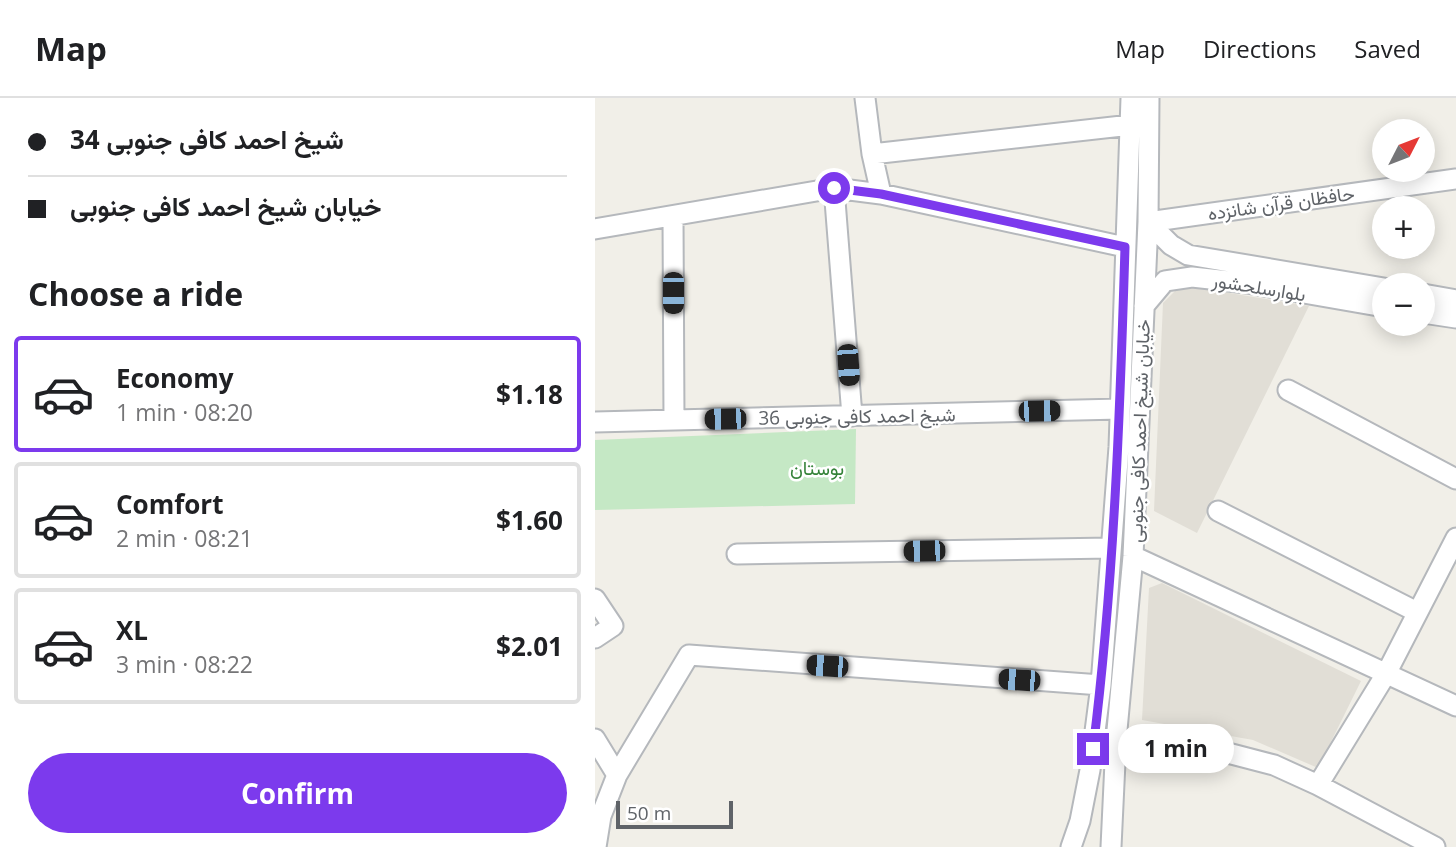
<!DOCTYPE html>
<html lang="en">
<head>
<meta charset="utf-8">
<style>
	:root { --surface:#fff; --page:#f6f6f6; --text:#202124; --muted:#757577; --line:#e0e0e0; --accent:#7c3aed }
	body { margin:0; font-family:"Open Sans",Vazirmatn,sans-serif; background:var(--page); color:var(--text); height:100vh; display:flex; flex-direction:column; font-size:26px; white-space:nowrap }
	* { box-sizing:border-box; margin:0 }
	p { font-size:23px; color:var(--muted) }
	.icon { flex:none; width:38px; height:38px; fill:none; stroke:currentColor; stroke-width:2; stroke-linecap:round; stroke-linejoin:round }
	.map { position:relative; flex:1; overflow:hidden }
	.panel { display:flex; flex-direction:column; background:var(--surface); width:595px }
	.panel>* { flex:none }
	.guide { display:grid; align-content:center; height:154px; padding:0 28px; background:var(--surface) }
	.needle { width:46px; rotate:48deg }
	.buttons { position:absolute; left:777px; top:21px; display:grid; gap:14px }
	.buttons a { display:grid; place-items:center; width:63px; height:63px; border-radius:50%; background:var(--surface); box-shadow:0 4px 18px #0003; font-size:35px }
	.scale { position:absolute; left:21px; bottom:18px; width:117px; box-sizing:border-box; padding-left:7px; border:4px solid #5f6368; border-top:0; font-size:19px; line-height:24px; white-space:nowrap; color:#5f6368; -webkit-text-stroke:5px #fff; paint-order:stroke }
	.end { position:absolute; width:32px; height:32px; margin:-16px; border:9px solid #7c3aed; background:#fff; box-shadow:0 0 0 4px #fff }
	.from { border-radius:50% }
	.bubble { position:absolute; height:49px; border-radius:24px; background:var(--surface); box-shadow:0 4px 18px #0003; font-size:23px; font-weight:700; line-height:49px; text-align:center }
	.car { position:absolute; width:21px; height:42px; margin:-21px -10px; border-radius:9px; box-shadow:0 0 5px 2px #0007; background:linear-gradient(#222 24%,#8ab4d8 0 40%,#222 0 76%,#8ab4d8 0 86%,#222 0) }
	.guide b { display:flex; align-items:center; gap:24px; height:66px; font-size:26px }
	.guide b+b { border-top:2px solid var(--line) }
	.guide i { width:18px; height:18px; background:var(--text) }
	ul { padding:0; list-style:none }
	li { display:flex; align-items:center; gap:21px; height:116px; margin:0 14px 10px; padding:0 14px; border:4px solid var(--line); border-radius:7px }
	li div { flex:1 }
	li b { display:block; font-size:26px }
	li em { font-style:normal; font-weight:700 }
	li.current { border-color:var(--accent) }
	li>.icon { width:63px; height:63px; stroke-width:1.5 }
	h2 { padding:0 28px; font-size:32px; line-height:84px }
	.action { display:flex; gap:14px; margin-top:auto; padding:14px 28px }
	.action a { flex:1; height:80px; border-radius:42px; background:var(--accent); color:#fff; font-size:28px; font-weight:700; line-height:80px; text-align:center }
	header { display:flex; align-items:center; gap:42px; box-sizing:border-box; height:98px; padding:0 35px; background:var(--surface); border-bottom:2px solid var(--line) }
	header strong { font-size:33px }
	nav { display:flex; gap:38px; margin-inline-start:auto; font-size:24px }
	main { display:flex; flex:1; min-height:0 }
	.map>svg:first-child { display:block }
	.education { fill:#e1ded6 }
	.park { fill:#c5e8c5 }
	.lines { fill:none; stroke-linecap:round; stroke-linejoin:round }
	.minor-casing { stroke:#b5b8bc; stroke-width:23 }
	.minor { stroke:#fff; stroke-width:19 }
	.route { stroke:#7c3aed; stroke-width:9 }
	.labels { text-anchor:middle; stroke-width:5; stroke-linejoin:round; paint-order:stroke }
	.street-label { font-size:19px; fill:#5f6368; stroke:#fff }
	.park-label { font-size:19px; fill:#348238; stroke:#fff }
</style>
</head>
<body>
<header>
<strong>Map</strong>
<nav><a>Map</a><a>Directions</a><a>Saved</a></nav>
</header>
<main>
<section class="panel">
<div class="guide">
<b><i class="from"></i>شیخ احمد کافی جنوبی 34</b>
<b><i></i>خیابان شیخ احمد کافی جنوبی</b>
</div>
<h2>Choose a ride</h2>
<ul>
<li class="current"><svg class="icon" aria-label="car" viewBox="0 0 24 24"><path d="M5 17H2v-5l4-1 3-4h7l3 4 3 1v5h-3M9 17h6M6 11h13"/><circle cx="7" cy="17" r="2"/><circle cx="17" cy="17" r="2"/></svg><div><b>Economy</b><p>1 min · 08:20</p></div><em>$1.18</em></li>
<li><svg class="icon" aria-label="car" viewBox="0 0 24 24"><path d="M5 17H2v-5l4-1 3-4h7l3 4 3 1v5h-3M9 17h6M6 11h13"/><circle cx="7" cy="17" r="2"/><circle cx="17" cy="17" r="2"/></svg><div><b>Comfort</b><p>2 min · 08:21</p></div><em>$1.60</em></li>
<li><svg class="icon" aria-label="car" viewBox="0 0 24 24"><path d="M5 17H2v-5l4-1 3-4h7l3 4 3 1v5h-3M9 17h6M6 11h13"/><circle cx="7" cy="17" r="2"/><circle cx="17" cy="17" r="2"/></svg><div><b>XL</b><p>3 min · 08:22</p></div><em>$2.01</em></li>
</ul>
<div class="action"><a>Confirm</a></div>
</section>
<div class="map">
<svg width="861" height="749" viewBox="0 0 861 749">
	<rect width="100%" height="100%" fill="#f1efe8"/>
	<!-- education -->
	<path class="education" d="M586 187 714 208 602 435 559 413 568 205Z
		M567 485 766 583 723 670 658 642 547 622 554 490Z"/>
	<!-- park -->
	<path class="park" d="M261 331 260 406 0 412V342Z"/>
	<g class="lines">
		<!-- minor casing -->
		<g class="minor-casing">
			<path id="minor" d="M270 0 277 56 286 96
				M277 56 536 27
				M239 90 257 318
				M78 119 79 322
				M553 124 861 81
				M553 124 576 147 593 157 789 190
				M0 131 239 90 286 96 530 149
				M828 196 861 202
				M549 208 570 183 597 179 652 185 789 209
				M828 215 861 220
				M693 292 861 381
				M0 324 525 311
				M623 413 822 514
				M142 456 516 450
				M538 458 861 608
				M0 501 18 528 0 540
				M0 641 22 677
				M521 643 625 653 679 667 723 687 791 576 861 440
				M723 687 840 749
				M1 749 6 718 22 677 94 557 506 587
				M476 749 485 723 495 672 506 587 524 349 536 0
				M516 749 521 643 538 458 553 124 554 0"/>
		</g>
		<!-- minor -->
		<use href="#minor" class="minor"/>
	</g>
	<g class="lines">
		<!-- route -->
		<path class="route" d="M239 90 286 96 530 149C525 316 519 484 498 651"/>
	</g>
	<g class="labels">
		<!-- street labels -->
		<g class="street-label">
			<text transform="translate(686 105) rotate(-8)" y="7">حافظان قرآن شانزده</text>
			<text transform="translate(664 189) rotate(9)" y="7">بلوارسلحشور</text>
			<text transform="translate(262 318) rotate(-1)" y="7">شیخ احمد کافی جنوبی 36</text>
			<text transform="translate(544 333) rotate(-88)" y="7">خیابان شیخ احمد کافی جنوبی</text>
		</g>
		<!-- park labels -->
		<g class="park-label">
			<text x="222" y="377">بوستان</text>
		</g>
	</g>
</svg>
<div class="buttons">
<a><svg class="needle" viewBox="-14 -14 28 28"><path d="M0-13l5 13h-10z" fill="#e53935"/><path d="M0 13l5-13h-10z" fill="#757577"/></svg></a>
<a>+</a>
<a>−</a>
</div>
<div class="scale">50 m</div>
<i class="end from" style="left:239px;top:90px"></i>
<i class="end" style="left:498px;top:651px"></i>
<div class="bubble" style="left:523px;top:626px;width:116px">1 min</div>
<i class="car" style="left:78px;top:195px;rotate:180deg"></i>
<i class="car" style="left:253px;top:267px;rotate:176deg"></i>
<i class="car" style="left:444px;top:313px;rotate:89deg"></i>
<i class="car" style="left:130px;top:321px;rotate:269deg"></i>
<i class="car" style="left:329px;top:453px;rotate:269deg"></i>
<i class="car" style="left:232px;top:568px;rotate:274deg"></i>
<i class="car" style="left:424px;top:582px;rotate:274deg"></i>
</div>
</main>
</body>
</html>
